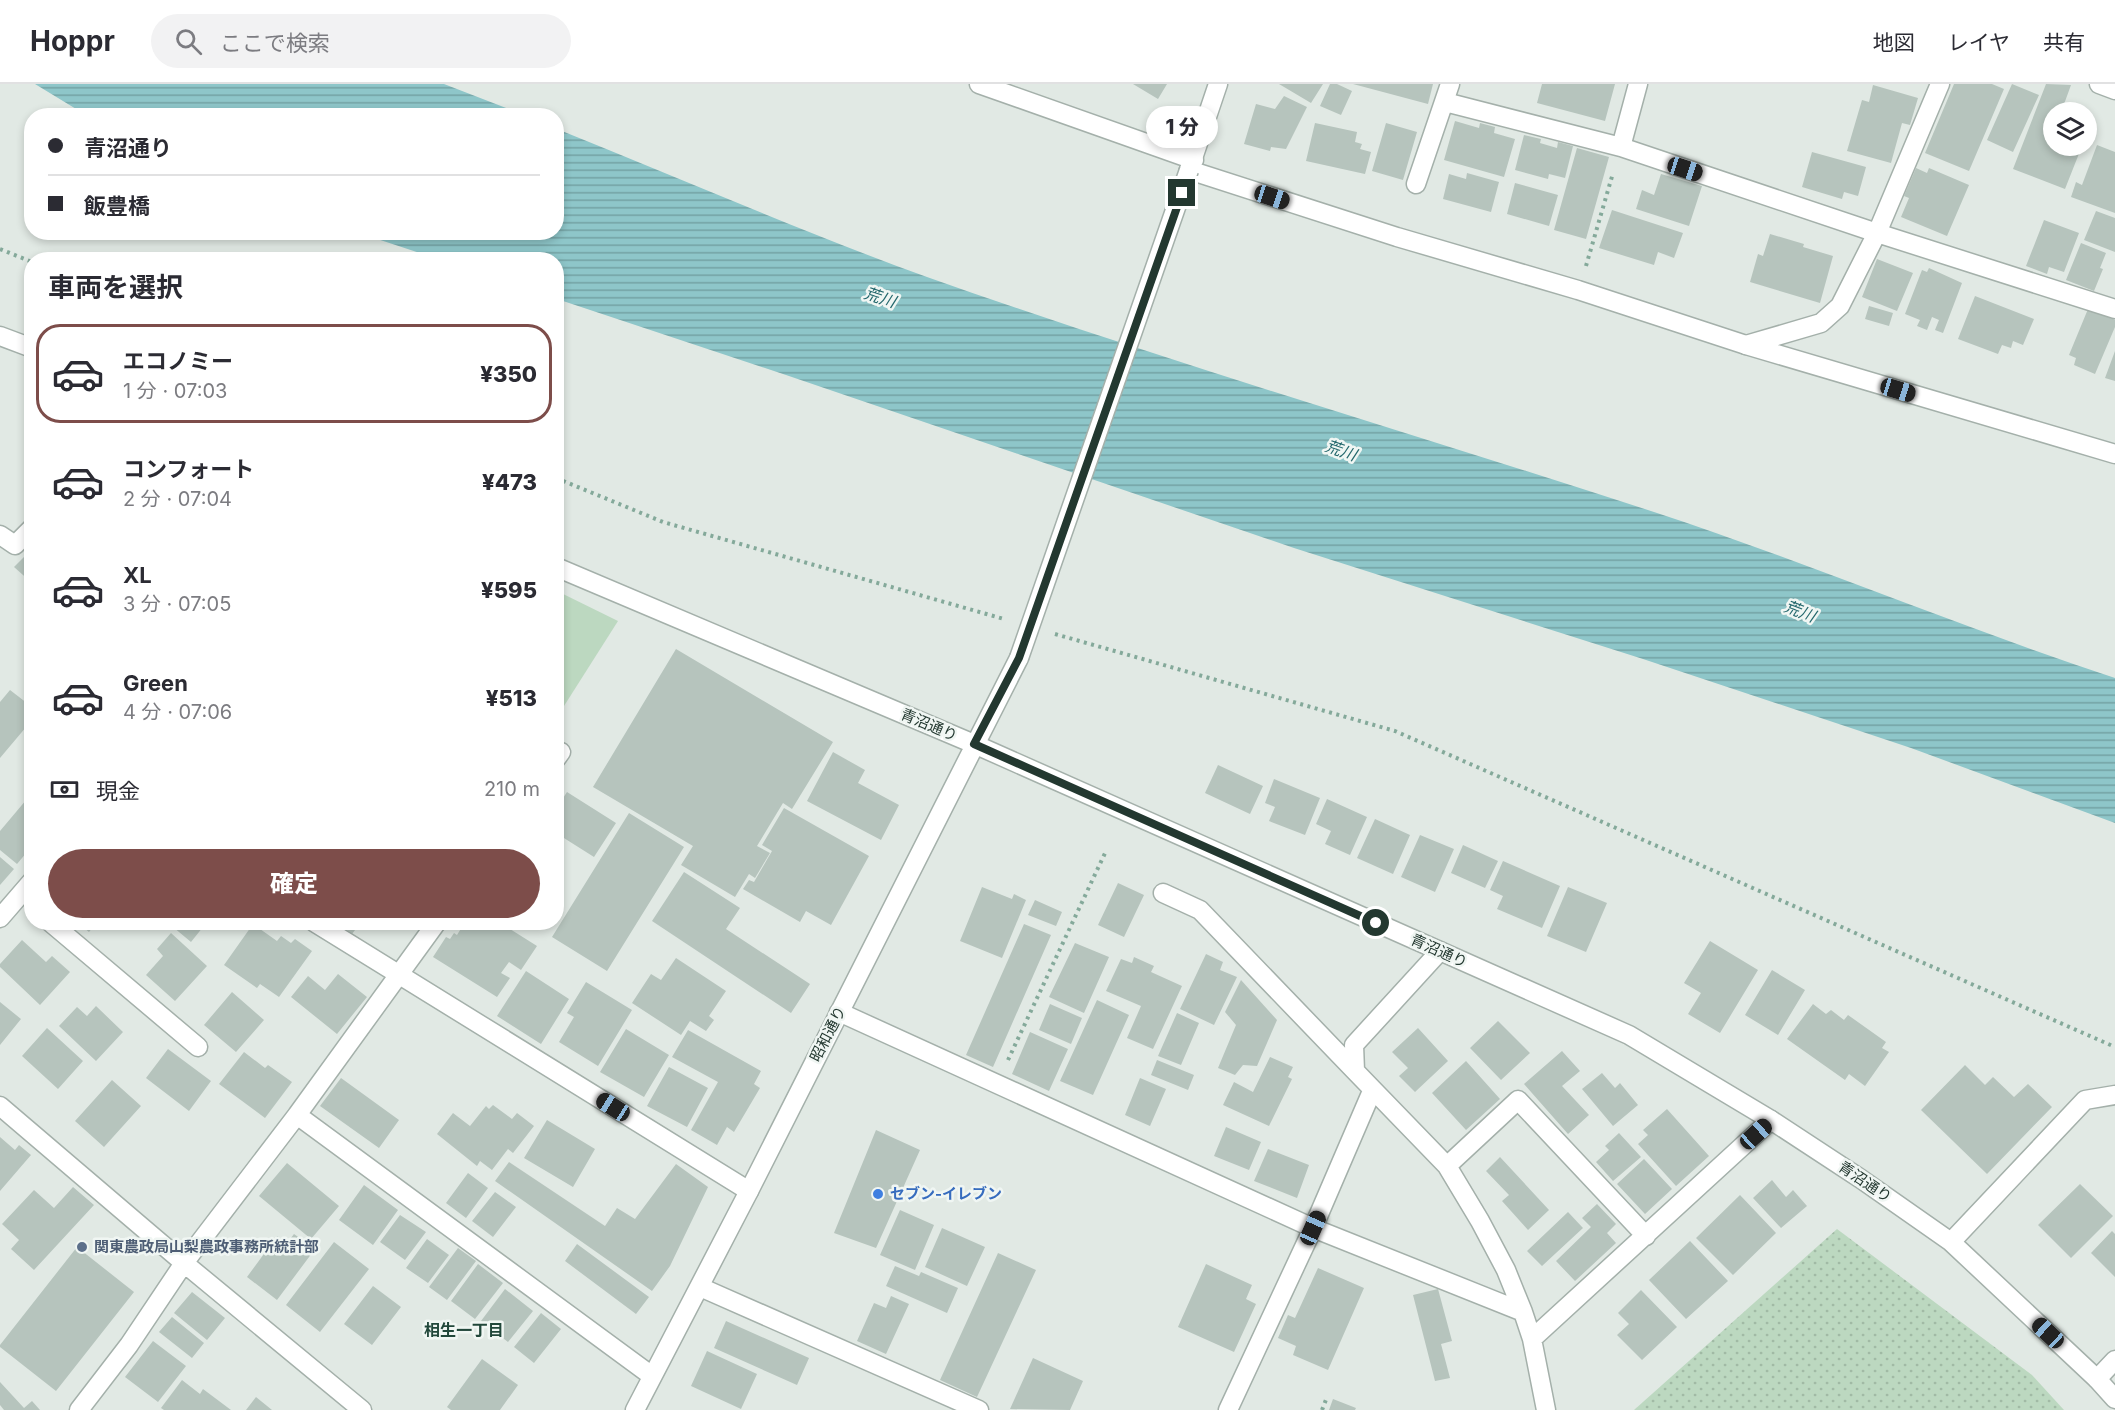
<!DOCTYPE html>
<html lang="ja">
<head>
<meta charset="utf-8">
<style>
	:root { --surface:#fff; --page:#f2f2f3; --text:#2b2b33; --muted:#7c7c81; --line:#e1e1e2; --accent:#7d4d4a }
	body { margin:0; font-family:Inter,"Noto Sans JP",sans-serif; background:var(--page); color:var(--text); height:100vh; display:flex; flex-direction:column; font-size:22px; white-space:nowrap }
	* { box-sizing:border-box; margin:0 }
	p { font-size:20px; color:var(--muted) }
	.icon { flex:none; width:33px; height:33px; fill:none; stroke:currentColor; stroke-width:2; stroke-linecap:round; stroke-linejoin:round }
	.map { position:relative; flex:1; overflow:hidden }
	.drawer { position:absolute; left:24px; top:168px; width:540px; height:678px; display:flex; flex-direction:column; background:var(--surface); border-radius:24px; box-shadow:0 3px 9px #0003 }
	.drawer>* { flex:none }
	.top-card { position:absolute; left:24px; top:24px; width:540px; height:132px; border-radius:24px; box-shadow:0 3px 9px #0003; display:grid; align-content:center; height:132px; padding:0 24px; background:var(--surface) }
	.controls { position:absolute; left:2043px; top:18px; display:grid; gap:12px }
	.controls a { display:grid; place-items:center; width:54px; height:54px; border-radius:50%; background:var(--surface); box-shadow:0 3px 9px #0003; font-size:30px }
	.end { position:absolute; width:27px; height:27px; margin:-14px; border:8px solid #233830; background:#fff; box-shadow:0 0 0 3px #fff }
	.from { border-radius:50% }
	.bubble { position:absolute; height:42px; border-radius:21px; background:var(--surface); box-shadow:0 3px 9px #0003; font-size:20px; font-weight:800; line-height:42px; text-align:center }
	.car { position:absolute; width:18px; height:36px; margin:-18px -9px; border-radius:8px; box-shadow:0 0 4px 2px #0007; background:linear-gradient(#222 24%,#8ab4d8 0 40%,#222 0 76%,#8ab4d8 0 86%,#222 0) }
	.top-card b { display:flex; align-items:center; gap:21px; height:57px; font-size:22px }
	.top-card b+b { border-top:2px solid var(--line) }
	.top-card i { width:15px; height:15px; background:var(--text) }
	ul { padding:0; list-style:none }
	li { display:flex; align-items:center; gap:18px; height:99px; margin:0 12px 9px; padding:0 12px; border:3px solid transparent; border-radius:24px }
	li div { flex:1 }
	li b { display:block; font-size:22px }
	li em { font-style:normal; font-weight:800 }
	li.active { border-color:var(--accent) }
	li>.icon { width:54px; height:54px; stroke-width:1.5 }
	h2 { padding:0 24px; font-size:27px; line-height:72px }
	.pay { display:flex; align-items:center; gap:15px; height:66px; padding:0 24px; font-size:22px }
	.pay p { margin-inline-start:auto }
	.action { display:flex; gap:12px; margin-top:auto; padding:12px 24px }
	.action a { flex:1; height:69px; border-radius:36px; background:var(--accent); color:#fff; font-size:24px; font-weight:800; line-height:69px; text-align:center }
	header { display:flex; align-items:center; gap:36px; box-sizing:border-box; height:84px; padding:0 30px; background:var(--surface); border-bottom:2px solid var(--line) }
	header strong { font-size:28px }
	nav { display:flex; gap:33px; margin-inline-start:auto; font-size:21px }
	.search { width:420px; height:54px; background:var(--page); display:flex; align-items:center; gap:15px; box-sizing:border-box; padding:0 21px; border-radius:33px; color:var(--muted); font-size:22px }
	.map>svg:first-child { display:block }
	.park { fill:#bcd8c0 }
	.garden { fill:url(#garden-dots) }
	.water { fill:url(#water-rules) }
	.building { fill:#b6c4bd }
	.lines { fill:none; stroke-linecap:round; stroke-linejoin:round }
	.service-casing { stroke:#a4b0aa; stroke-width:21 }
	.minor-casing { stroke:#a4b0aa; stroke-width:21 }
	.tertiary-casing { stroke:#a4b0aa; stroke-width:21 }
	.path { stroke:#84a99a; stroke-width:4; stroke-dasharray:3 4.5; stroke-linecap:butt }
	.service { stroke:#fff; stroke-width:18 }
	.minor { stroke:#fff; stroke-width:18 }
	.tertiary { stroke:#fff; stroke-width:18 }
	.tertiary-bridge-casing { stroke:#a4b0aa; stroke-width:21; stroke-linecap:butt }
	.tertiary-bridge { stroke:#fff; stroke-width:18 }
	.route { stroke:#233830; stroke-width:8 }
	.shop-dot { fill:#3f7fe0; stroke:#f0f6f3; stroke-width:2 }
	.service-dot { fill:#5c6f8a; stroke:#f0f6f3; stroke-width:2 }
	.labels { text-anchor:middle; stroke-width:5; stroke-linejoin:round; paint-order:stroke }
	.street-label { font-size:15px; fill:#233830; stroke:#f0f6f3 }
	.shop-label { font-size:15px; font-weight:bold; fill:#366cbe; stroke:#f0f6f3; text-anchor:start }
	.service-label { font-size:15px; font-weight:bold; fill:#4e5e75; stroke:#f0f6f3; text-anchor:start }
	.water-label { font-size:16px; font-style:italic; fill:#24686d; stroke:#f0f6f3 }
	.neighbourhood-label { font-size:16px; font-weight:bold; fill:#21473a; stroke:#f0f6f3 }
</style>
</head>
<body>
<header>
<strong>Hoppr</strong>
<div class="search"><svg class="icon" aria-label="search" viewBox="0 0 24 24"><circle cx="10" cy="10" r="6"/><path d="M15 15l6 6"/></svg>ここで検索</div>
<nav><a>地図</a><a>レイヤ</a><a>共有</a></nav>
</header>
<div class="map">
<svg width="2115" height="1326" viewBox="0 0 2115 1326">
	<defs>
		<pattern id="garden-dots" width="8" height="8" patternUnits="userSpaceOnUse" patternTransform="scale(1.5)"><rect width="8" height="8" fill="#bcd8c0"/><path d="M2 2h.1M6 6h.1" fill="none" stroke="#a1baa5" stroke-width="1.8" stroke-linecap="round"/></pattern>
		<pattern id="water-rules" width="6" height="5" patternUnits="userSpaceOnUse" patternTransform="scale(1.5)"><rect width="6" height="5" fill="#8ec6c9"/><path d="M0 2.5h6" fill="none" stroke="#74a2a4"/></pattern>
	</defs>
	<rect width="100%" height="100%" fill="#e1e9e4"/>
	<!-- park -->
	<path class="park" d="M557 507 618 537 557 633Z"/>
	<!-- garden -->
	<path class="garden" d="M1837 1145 2032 1291 2064 1326H1634Z"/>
	<!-- water -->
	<path class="water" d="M35 0H444L524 31H86Z
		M557 45C680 94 802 148 927 193 1167 278 1412 349 1654 428 1809 479 1960 543 2115 594V739L1911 664 1643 575 1294 464 786 291 557 215 556 176 438 175 359 149 556 148Z"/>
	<!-- building -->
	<path class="building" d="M1133 0H1167L1158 15Z
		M1279 0H1323L1311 19Z
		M1330 0H1337L1352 7 1341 31 1320 22Z
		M1353 0H1433L1428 20Z
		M1542 0H1615L1605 37 1537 19Z
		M1954 0H1992L2004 5 1969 87 1925 69Z
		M2012 0 2039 11 2013 68 1987 56Z
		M2046 0 2071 1 2063 23 2076 28H2054V62H2082L2065 105 2013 85Z
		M1873 1 1918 14 1910 41 1902 39 1891 79 1847 67 1862 16 1869 18Z
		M1284 12 1307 23 1286 65 1271 63 1270 67 1244 60 1256 20 1275 25Z
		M1455 37 1479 44 1480 39 1495 43 1494 49 1515 55 1504 93 1444 76Z
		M1315 39 1357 48 1355 58 1362 60 1360 65 1371 68 1365 90 1306 77Z
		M1386 39 1417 48 1403 96 1372 87Z
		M1524 51 1541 55 1540 59 1557 64 1558 58 1573 62 1565 94 1549 90 1548 95 1515 86Z
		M2097 61 2115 68V129L2071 113 2076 98 2082 101Z
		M1577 64 1609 73 1586 155 1554 146Z
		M1812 68 1866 83 1858 112 1844 108 1842 115 1802 103Z
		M1916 84 1927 89 1929 84 1969 101 1947 152 1901 133 1909 114 1904 112Z
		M1467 89 1499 98 1491 128 1443 115 1449 90 1466 95Z
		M1661 90 1702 102 1689 142 1636 125 1642 106 1654 111Z
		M1515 99 1558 111 1549 142 1507 130Z
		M1612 126 1683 149 1674 174 1658 168 1654 181 1599 164Z
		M2096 127 2115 134V168L2084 156Z
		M2044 136 2079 149 2064 188 2049 183 2047 190 2026 182Z
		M1770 150 1804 160 1803 163 1833 172 1820 219 1750 198 1758 170 1763 172Z
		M2081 159 2106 169 2100 184 2103 185 2094 207 2066 196Z
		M1877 175 1913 189 1897 227 1862 213Z
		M1929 184 1962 199 1943 249 1935 246 1939 236 1932 233 1927 246 1917 242 1920 236 1905 230 1922 186 1927 188Z
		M1975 212 2034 235 2023 261 2013 257 2011 264 2002 261 1998 270 1958 255Z
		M1869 222 1893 229 1889 242 1865 235Z
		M2088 225 2115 236V243L2095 290 2074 281 2076 274 2069 271Z
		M2115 267V297L2105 294Z
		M32 465V499L14 483Z
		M676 565 833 658 792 725 783 719 757 762 770 769 755 794 749 790 735 813 681 781 693 762 593 703Z
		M10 606 32 623V636L0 674V618Z
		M833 668 865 686 858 699 899 721 881 756 807 717Z
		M1218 681 1263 702 1250 730 1205 709Z
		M1274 695 1320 714 1305 751 1269 737 1275 723 1265 719Z
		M567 708 616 739 594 773 556 749V725Z
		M32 709V762L17 780 0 766V747Z
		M1327 715 1367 733 1350 771 1325 760 1331 747 1316 740Z
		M784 724 869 772 831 841 806 827 800 838 743 805 749 796 754 798 772 767 762 761Z
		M629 729 684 763 607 887 552 853Z
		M1375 735 1410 751 1393 790 1357 774Z
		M1420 751 1454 765 1435 808 1401 793Z
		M1463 761 1498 777 1485 804 1451 789Z
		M0 773 14 785 0 801Z
		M1503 777 1560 802 1542 844 1497 825 1503 812 1490 806Z
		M684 788 740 824 726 845 810 900 791 929 652 837Z
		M1118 799 1144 811 1124 853 1098 841Z
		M982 803 1012 815 1014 810 1026 816 1002 874 960 857Z
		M1568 803 1607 819 1586 868 1547 852Z
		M1035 816 1062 828 1056 842 1028 831Z
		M77 838H97L89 848Z
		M167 838H207L191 858Z
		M337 838H361L352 850Z
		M465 838H499L537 862 521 886 509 878 501 889 510 894 497 913 433 873 446 853 450 855 454 849 457 851Z
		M253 840 277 857 281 852 291 859 295 855 312 867 279 913 260 900 257 904 224 881Z
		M1024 840 1051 851 993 983 966 971Z
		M171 849 207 882 175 917 146 891 163 872 157 865Z
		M22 856 46 878 52 872 70 888 40 921 0 883V880Z
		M1710 857 1758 886 1720 949 1688 930 1701 909 1684 899Z
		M1075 859 1109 873 1084 929 1049 913Z
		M1206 870 1223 878 1220 886 1237 893 1214 941 1180 925Z
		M1134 873 1154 882 1151 888 1182 902 1153 965 1127 954 1141 922 1106 907 1121 875 1132 879Z
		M676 874 726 907 709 932 714 936 706 947 690 937 681 951 632 919 651 890 661 896Z
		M1772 886 1805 906 1778 951 1745 931Z
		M526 887 569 915 541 960 497 932Z
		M338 890 367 913 337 950 291 913 308 892 325 906Z
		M1241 896 1277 936 1257 982 1243 981 1235 991 1218 984 1236 941 1225 928Z
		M586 898 632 926 598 982 559 958 574 933 567 929Z
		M232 908 264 936 236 968 204 941Z
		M1097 916 1129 931 1093 1011 1060 997Z
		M0 918 21 935 0 961Z
		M1050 920 1082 934 1071 960 1039 946Z
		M1813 920 1826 930 1831 926 1844 936 1848 931 1886 958 1882 964 1889 968 1865 1002 1849 990 1845 996 1787 955Z
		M96 922 123 948 96 977 59 942 77 923 87 932Z
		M1177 929 1199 939 1181 981 1158 972Z
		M1498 937 1530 969 1501 996 1470 964Z
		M47 944 83 977 58 1005 22 972Z
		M1418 944 1448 977 1415 1008 1399 992 1408 984 1392 968Z
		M626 945 669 971 644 1013 600 988Z
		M688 946 761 987 754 1000 760 1004 734 1048 727 1043 717 1061 691 1046 718 998 672 973Z
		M1030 948 1068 965 1049 1007 1012 990Z
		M168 965 211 997 189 1027 146 994Z
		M1562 967 1580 987 1562 1002 1589 1031 1568 1050 1524 1000Z
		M244 968 265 984 268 981 292 998 265 1034 219 1000Z
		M1270 973 1293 983 1288 993 1292 995 1269 1042 1223 1021 1234 998 1253 1008Z
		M1157 976 1194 991 1188 1006 1151 991Z
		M1466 977 1500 1015 1466 1046 1432 1009Z
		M1965 981 1985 1001 1993 993 2014 1013 2028 1000 2052 1023 1987 1090 1921 1026Z
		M669 983 708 1004 687 1043 647 1022Z
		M1602 989 1615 1004 1620 999 1638 1021 1613 1042 1582 1005Z
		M341 994 399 1036 379 1064 320 1022Z
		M1140 994 1166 1005 1150 1042 1125 1031Z
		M112 996 141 1022 104 1063 75 1037Z
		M493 1021 512 1035 517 1029 534 1042 513 1069 508 1065 492 1086 480 1077 477 1082 437 1050 453 1029 470 1042 486 1022 489 1025Z
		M1667 1025 1709 1072 1676 1102 1638 1060 1648 1051 1643 1046Z
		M547 1036 595 1065 573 1103 524 1074Z
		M1226 1043 1261 1058 1249 1086 1214 1072Z
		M876 1046 920 1066 876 1164 834 1149Z
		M1619 1049 1641 1073 1613 1097 1596 1078 1609 1066 1605 1062Z
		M0 1053 15 1066 19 1061 31 1071 0 1107Z
		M1268 1065 1309 1081 1297 1114 1254 1097Z
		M1500 1073 1549 1126 1528 1146 1502 1117 1509 1111 1486 1087Z
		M1644 1075 1672 1105 1645 1130 1617 1100Z
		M509 1078 605 1142 617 1124 635 1135 676 1080 708 1103 670 1182 652 1207 495 1097Z
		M287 1079 339 1122 311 1155 259 1112Z
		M468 1089 488 1104 466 1134 446 1119Z
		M1772 1096 1786 1113 1793 1106 1807 1122 1781 1144 1753 1114Z
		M2080 1100 2113 1132 2071 1174 2038 1141Z
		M364 1101 398 1126 373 1161 339 1136Z
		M73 1103 94 1121 34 1186 11 1165 19 1156 2 1140 34 1106 54 1124Z
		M495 1108 516 1123 493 1153 472 1137Z
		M1740 1111 1776 1149 1733 1191 1696 1154Z
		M1597 1120 1616 1140 1607 1149 1616 1159 1575 1197 1556 1177 1591 1143 1582 1134Z
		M900 1126 934 1141 915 1186 880 1171Z
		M1568 1128 1583 1144 1542 1182 1527 1167Z
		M400 1131 426 1148 405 1176 380 1158Z
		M942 1144 985 1163 967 1202 925 1183Z
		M2112 1147 2115 1150V1193L2091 1169Z
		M294 1150 315 1165 277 1216 247 1193 277 1152 287 1159Z
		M427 1155 449 1171 428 1199 406 1184Z
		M1690 1157 1728 1197 1686 1235 1649 1196Z
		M334 1158 369 1185 320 1248 286 1221Z
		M577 1160 649 1213 636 1230 565 1177Z
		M77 1163 134 1208 56 1307 0 1263V1261Z
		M458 1164 476 1177 447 1216 429 1203Z
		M998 1169 1036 1186 977 1313 940 1296Z
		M478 1180 503 1199 475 1235 451 1217Z
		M1206 1180 1252 1201 1246 1215 1256 1220 1234 1268 1178 1243Z
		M895 1182 919 1192 921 1188 958 1204 947 1229 886 1202Z
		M1318 1184 1364 1204 1328 1286 1293 1271 1296 1262 1278 1254 1288 1231 1295 1234Z
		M373 1202 401 1223 372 1261 344 1240Z
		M505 1205 533 1227 508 1258 481 1237Z
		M1438 1205 1452 1257 1441 1260 1450 1294 1435 1297 1413 1211Z
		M1641 1206 1677 1243 1642 1276 1617 1251 1629 1240 1618 1229Z
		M192 1208 225 1234 207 1256 174 1229Z
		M891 1212 909 1220 886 1270 857 1257 874 1219 886 1224Z
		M541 1229 561 1245 534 1279 514 1263Z
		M172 1233 204 1259 192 1274 159 1248Z
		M726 1237 809 1274 797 1301 714 1264Z
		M153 1257 186 1282 158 1318 125 1293Z
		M707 1267 757 1290 741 1325 691 1302Z
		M1033 1274 1083 1297 1070 1326 1010 1325Z
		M482 1275 518 1301 500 1326H451L447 1323Z
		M182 1296 200 1310 203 1305 231 1326H164L161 1324Z
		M0 1298 24 1324 32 1317 40 1326H4L0 1321Z
		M256 1313 272 1326H246Z
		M1333 1315 1356 1324 1355 1326H1329Z"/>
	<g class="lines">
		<!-- service casing -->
		<g class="service-casing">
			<path id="service" d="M979 0 1194 76
				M1445 18 1621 63 1877 149 2115 225
				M1621 63 1638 0
				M1416 100 1450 0
				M1746 261 1821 239 1840 222 1877 149 1940 0"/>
		</g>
		<!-- minor casing -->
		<g class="minor-casing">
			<path id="minor" d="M2099 0 2115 6
				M1189 86 1397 153 1578 206 1746 261 2115 370
				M0 451 15 461 32 444
				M556 675 561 668
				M1163 809 1200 826 1355 987
				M0 834 32 797
				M50 838 198 963
				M314 838 749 1107
				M1440 867 1354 961 1355 987 1447 1082 1480 1137 1506 1186 1523 1228 1532 1255 1546 1326
				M839 928 1313 1144 1523 1228
				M0 1022 184 1179 362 1326
				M297 1031 652 1292
				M1447 1082 1518 1016 1646 1152
				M700 1203 979 1326
				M1532 1255 1771 1036
				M2097 1295 2115 1276
				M79 1326 129 1261 184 1179 297 1031 437 838
				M1228 1326 1313 1144 1372 1007"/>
		</g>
		<!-- tertiary casing -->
		<g class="tertiary-casing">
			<path id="tertiary" d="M1189 86 1218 0
				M0 252 32 264
				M556 483 974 660 1629 951 1771 1036 1861 1095 1951 1158 2097 1295 2115 1315
				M1951 1158 2085 1016 2115 1011
				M635 1326 749 1107 1019 574"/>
		</g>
		<!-- path -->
		<path class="path" d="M0 165 32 178
			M1586 182 1613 89
			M556 394 663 438 1004 535
			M1055 550 1395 647 2115 963
			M1008 976 1106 767
			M1322 1326 1327 1313"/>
		<!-- service -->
		<use href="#service" class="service"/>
		<!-- minor -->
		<use href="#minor" class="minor"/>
		<!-- tertiary -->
		<use href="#tertiary" class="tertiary"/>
		<!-- tertiary-bridge casing -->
		<g class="tertiary-bridge-casing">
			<path id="tertiary-bridge" d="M1019 574 1189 86"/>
		</g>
		<!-- tertiary-bridge -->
		<use href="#tertiary-bridge" class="tertiary-bridge"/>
	</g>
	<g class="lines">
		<!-- route -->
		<path class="route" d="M1182 109 1019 574 974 660 1376 839"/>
	</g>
	<!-- markers -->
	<circle class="shop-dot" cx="878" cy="1110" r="6"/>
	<circle class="service-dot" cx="82" cy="1163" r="6"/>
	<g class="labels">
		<!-- street labels -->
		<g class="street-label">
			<text transform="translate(929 641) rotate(23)" y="5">青沼通り</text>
			<text transform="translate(1439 867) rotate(24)" y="5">青沼通り</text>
			<text transform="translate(828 950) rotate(-63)" y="5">昭和通り</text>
			<text transform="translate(1865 1098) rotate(34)" y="5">青沼通り</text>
		</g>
		<!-- shop labels -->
		<g class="shop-label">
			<text x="890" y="1115">セブン-イレブン</text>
		</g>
		<!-- service labels -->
		<g class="service-label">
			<text x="94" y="1168">関東農政局山梨農政事務所統計部</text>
		</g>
		<!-- water labels -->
		<g class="water-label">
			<text transform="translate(880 213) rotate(18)" y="6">荒川</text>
			<text transform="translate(1341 366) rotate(19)" y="6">荒川</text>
			<text transform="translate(1800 527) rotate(21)" y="6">荒川</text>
		</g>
		<!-- neighbourhood labels -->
		<g class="neighbourhood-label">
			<text x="464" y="1252">相生一丁目</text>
		</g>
	</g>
</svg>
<div class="controls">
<a><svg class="icon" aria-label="layers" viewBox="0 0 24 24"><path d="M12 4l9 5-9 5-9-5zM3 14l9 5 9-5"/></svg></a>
</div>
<i class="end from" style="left:1376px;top:839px"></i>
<i class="end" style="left:1182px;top:109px"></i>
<div class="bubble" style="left:1146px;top:22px;width:72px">1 分</div>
<i class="car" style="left:1685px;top:85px;rotate:108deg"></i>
<i class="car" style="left:1272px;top:113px;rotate:108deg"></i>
<i class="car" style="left:1898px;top:306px;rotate:107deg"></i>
<i class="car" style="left:613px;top:1023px;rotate:302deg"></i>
<i class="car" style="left:1756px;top:1050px;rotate:48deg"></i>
<i class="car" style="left:1313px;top:1144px;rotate:24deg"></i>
<i class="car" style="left:2048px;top:1249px;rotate:313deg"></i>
<div class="top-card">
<b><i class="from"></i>青沼通り</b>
<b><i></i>飯豊橋</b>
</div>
<section class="drawer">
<h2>車両を選択</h2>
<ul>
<li class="active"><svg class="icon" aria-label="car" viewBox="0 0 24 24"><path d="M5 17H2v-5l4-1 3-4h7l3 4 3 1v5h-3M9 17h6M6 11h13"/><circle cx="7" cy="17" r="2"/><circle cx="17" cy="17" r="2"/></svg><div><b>エコノミー</b><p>1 分 · 07:03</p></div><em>¥350</em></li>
<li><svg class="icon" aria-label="car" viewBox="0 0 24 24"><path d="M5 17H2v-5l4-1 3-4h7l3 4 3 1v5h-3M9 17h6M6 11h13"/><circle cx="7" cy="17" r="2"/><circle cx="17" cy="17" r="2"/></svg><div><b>コンフォート</b><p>2 分 · 07:04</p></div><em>¥473</em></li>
<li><svg class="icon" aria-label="car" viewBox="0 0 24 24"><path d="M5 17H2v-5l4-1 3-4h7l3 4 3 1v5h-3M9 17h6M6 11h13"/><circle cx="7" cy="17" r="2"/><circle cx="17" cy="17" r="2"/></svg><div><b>XL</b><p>3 分 · 07:05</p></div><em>¥595</em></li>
<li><svg class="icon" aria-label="car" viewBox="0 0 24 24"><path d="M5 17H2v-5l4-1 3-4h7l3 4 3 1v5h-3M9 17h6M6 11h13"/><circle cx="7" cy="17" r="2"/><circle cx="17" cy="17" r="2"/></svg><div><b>Green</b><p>4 分 · 07:06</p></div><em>¥513</em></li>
</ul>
<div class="pay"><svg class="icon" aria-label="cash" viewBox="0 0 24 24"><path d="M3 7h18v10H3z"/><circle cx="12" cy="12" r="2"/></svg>現金<p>210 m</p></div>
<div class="action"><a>確定</a></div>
</section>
</div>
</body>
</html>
